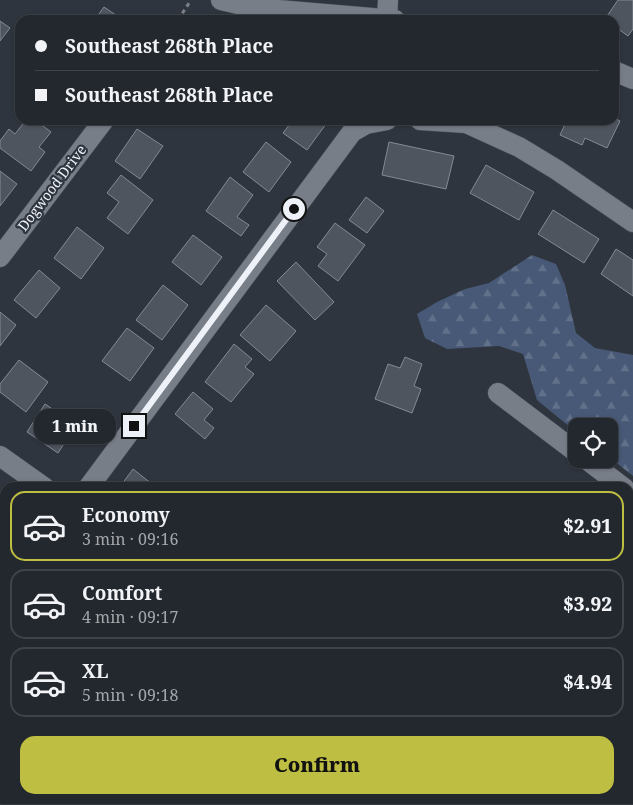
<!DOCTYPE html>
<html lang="en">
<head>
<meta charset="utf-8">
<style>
	:root { --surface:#23282e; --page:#2b3036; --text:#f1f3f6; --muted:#a3a6aa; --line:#40444a; --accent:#bebe42 }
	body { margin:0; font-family:"Noto Serif",serif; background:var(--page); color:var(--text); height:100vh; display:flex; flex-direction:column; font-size:19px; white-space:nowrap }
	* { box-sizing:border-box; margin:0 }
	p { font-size:16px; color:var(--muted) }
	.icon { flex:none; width:28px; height:28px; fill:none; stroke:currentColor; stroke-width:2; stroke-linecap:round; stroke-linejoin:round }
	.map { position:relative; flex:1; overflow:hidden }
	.panel { position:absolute; left:0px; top:482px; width:634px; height:322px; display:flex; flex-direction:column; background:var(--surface); border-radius:15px 15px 0 0; box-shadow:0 1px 4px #0004,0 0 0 1px var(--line) }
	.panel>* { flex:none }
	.hud { position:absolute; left:15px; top:15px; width:604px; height:110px; border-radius:15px; box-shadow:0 1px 4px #0004,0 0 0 1px var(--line); display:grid; align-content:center; height:110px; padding:0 20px; background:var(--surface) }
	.tools { position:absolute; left:568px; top:418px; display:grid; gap:10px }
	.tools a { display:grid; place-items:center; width:50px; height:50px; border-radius:10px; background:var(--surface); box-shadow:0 1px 4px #0004,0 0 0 1px var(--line); font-size:25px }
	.end { position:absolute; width:22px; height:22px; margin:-11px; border:6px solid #eef2f8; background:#111; box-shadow:0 0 0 2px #111 }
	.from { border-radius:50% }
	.bubble { position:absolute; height:35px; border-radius:15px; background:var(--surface); box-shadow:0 1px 4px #0004,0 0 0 1px var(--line); font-size:16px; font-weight:800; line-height:35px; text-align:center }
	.hud b { display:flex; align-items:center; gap:18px; height:48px; font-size:19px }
	.hud b+b { border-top:1px solid var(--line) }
	.hud i { width:12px; height:12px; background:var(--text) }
	ul { padding:9px 0 0; list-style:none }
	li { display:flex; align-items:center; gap:15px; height:70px; margin:0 10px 8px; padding:0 10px; border:2px solid var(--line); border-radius:15px }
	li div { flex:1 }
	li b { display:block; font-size:19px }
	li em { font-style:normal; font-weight:800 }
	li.on { border-color:var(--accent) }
	li>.icon { width:45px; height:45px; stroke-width:1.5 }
	.action { display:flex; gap:10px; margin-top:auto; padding:10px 20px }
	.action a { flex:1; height:58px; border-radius:15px; background:var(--accent); color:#111; font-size:20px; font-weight:800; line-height:58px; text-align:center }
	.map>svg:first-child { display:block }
	.forest { fill:url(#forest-firs) }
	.building { fill:#4f555f; stroke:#848a95 }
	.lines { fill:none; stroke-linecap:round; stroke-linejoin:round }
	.minor-casing { stroke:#4f545c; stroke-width:21 }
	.path { stroke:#7d828a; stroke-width:3; stroke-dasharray:4 4; stroke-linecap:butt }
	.minor { stroke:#777e88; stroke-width:20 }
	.route { stroke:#eef2f8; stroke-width:6 }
	.labels { text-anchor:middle; stroke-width:4.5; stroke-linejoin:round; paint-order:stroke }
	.street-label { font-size:14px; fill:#eef2f8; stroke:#2f353e }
</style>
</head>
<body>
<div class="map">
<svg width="633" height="805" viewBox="0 0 633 805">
	<defs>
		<pattern id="forest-firs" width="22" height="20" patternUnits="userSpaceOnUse" patternTransform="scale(1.25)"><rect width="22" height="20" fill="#475976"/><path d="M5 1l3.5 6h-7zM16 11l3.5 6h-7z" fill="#62718a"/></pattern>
	</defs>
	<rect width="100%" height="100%" fill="#2f353e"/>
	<!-- forest -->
	<path class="forest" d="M532 255 556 264 565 285 576 333 595 348 633 355V476L609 457V426H576V432L537 400 523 354 499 346 447 349 425 338 417 314 437 302 465 289 489 283Z"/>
	<!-- building -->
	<path class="building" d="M618 0H633V29L628 36 614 26V20L605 19Z
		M104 7 123 20H99L96 18Z
		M0 21 10 28 0 41Z
		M614 118 620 121 607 148 585 138 582 145 560 135 567 120H614Z
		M26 120H35L51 132 39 147 45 152 31 171 0 148V141L9 129 15 134Z
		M293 120H329L307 150 283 133Z
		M137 129 163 146 140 179 115 161Z
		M266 142 291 162 269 192 243 172Z
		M389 142 454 156 446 189 382 175Z
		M486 165 534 192 519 220 470 193Z
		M0 171 17 184 0 206Z
		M121 175 153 200 128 234 107 218 119 202 107 193Z
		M230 177 253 195 237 217 249 225 241 236 206 211Z
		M366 197 384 211 367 233 349 220Z
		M553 210 599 239 584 263 538 234Z
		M335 223 365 245 338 281 318 266 327 254 317 247Z
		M77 227 104 248 81 279 54 258Z
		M193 235 222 257 201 285 172 262Z
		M616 249 633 260V296L601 274Z
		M296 262 334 302 315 320 277 281Z
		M39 270 60 288 36 318 14 300Z
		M163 285 188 305 162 340 136 320Z
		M266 305 296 331 270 361 240 335Z
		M0 312 16 325 0 346Z
		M127 328 154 348 130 381 102 361Z
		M234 344 252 359 245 367 254 374 231 402 205 382Z
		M405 357 422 364 414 386 421 389 412 413 375 399 388 364 400 368Z
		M19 360 48 382 26 412 0 392V384Z
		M193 392 213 409 204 420 214 428 205 439 175 414Z
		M45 404 76 425 58 453 27 432Z
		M133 469 157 488H119Z
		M0 512 5 516V523L0 529Z
		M5 530V547L0 543V537Z
		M5 774V799L0 795V781Z
		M7 800H44L41 805H13Z
		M134 800H159L163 803 162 805H130Z
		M277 800H310L306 805H283Z
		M375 800H418L424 805H373Z
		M545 800H576L572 805H547L543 802Z
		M594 800H598L604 805H590Z"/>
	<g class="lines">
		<!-- minor casing -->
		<g class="minor-casing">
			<path id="minor" d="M221 0 255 8 395 20
				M387 19 388 0
				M614 71 633 79
				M420 120 466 123 519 147 557 170 633 222
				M0 257 104 120
				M498 393 576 452
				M0 456 45 488
				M586 459 624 488
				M88 488 352 132 366 124 387 120
				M0 722 5 716
				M459 800 465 805
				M220 805 224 800"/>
		</g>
		<!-- path -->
		<path class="path" d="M178 20 191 0"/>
		<!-- minor -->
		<use href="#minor" class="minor"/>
	</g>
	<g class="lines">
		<!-- route -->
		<path class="route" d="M134 426 294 209"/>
	</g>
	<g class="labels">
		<!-- street labels -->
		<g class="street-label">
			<text transform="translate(52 188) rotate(-53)" y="5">Dogwood Drive</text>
		</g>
	</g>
</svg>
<div class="tools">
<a><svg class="icon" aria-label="locate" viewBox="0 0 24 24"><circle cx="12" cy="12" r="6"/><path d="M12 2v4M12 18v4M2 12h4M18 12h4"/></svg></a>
</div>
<i class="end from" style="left:294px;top:209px"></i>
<i class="end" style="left:134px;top:426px"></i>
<div class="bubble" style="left:34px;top:409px;width:82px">1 min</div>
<div class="hud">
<b><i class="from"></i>Southeast 268th Place</b>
<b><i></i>Southeast 268th Place</b>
</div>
<section class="panel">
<ul>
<li class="on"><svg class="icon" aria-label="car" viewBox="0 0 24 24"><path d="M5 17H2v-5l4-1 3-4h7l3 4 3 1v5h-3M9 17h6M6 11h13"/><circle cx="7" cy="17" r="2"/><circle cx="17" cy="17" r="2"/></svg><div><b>Economy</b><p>3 min · 09:16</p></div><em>$2.91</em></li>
<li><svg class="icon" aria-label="car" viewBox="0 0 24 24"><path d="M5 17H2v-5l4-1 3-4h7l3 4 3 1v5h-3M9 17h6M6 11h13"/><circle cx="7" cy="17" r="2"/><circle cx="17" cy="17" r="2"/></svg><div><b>Comfort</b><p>4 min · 09:17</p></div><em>$3.92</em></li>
<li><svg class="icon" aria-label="car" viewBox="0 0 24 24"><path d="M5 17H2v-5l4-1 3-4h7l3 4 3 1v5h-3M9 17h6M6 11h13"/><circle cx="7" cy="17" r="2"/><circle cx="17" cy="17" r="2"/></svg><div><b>XL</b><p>5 min · 09:18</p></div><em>$4.94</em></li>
</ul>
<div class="action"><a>Confirm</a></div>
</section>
</div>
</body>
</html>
